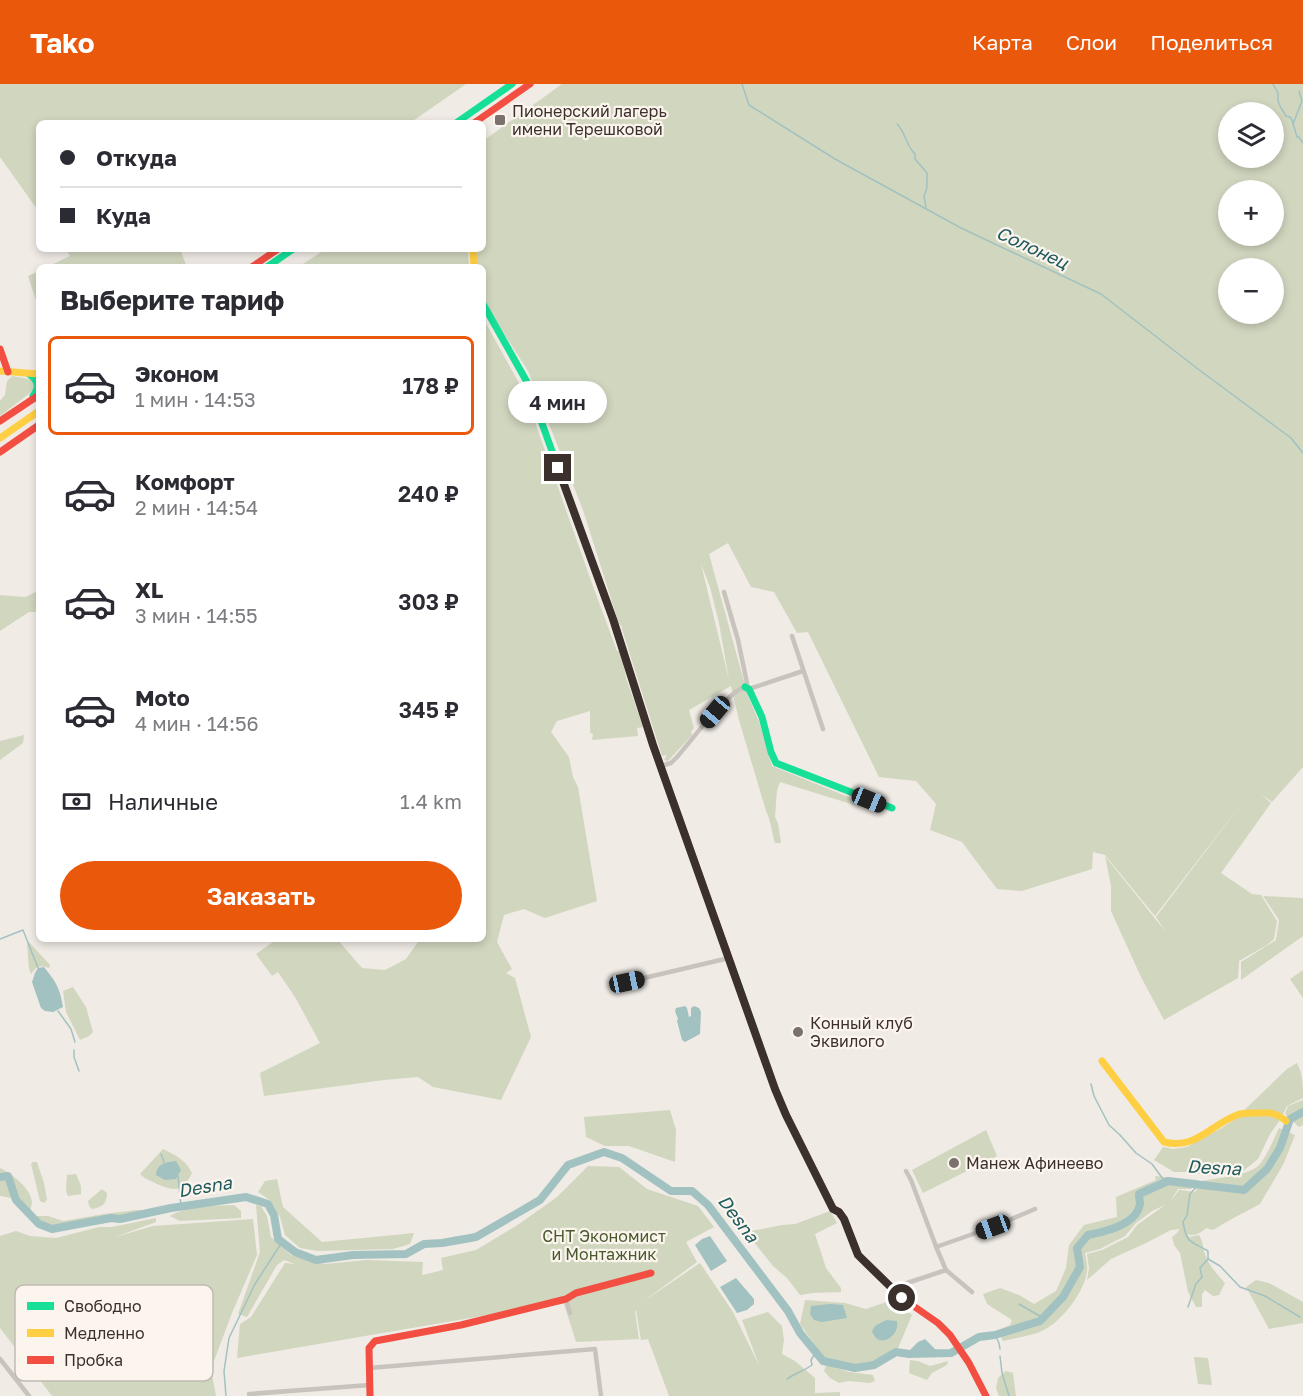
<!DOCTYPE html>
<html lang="ru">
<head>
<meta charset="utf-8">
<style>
	:root { --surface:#fff; --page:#f2f2f3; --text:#2b2b33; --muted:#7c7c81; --line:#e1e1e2; --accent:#ea580c }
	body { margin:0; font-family:"Golos Text",sans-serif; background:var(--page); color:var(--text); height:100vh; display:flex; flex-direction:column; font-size:22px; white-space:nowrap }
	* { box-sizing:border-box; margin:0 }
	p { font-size:20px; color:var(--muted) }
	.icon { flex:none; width:33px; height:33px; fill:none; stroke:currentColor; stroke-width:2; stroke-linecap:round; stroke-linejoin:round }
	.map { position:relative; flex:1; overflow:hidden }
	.details { position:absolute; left:36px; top:180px; width:450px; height:678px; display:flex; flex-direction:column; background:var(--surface); border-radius:9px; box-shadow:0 3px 9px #0003 }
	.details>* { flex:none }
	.top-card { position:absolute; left:36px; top:36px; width:450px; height:132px; border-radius:9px; box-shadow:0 3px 9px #0003; display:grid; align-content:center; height:132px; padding:0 24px; background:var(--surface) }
	.buttons { position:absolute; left:1218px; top:18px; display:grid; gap:12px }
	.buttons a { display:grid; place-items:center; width:66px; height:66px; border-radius:50%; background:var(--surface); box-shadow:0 3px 9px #0003; font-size:30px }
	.end { position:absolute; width:27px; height:27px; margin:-14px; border:8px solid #3b302b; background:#fff; box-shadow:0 0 0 3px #fff }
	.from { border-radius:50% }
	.bubble { position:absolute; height:42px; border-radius:21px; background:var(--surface); box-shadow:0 3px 9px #0003; font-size:20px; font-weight:600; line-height:42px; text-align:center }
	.car { position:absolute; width:18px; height:36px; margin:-18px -9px; border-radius:8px; box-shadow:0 0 4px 2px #0007; background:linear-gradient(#222 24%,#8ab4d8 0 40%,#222 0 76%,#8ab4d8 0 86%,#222 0) }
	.top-card b { display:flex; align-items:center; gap:21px; height:57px; font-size:22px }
	.top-card b+b { border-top:2px solid var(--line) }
	.top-card i { width:15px; height:15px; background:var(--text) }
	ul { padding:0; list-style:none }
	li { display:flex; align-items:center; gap:18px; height:99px; margin:0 12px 9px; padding:0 12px; border:3px solid transparent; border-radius:9px }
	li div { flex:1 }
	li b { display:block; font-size:22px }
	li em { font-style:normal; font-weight:600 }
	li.on { border-color:var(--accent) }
	li>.icon { width:54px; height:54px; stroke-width:1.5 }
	h2 { padding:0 24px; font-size:27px; line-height:72px }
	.pay { display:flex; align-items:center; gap:15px; height:66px; padding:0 24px; font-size:22px }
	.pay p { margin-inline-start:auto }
	.action { display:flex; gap:12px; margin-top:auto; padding:12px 24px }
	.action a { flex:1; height:69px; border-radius:36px; background:var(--accent); color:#fff; font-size:24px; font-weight:600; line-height:69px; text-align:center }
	header { display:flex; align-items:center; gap:36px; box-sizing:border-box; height:84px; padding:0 30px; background:var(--accent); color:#fff }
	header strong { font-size:28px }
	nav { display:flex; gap:33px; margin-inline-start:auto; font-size:21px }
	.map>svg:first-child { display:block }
	.green { fill:#d1d6bf; fill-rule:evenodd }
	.water { fill:#a1c2c1 }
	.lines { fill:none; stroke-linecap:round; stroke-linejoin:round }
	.stream { stroke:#a1c2c1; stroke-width:1.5 }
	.river { stroke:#a1c2c1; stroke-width:8 }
	.street { stroke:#c9c3be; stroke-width:4.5 }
	.fast { stroke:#16e098; stroke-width:7 }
	.slow { stroke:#ffcf43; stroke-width:7 }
	.jam { stroke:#f24e42; stroke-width:7 }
	.route { stroke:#3b302b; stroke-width:8 }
	.poi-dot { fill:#7a716c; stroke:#fbf5ee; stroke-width:2 }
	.labels { text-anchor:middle; stroke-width:4.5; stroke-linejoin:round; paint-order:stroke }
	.poi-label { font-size:16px; fill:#3b302b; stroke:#fbf5ee; text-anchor:start }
	.park-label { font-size:16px; fill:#4a5a2e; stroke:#fbf5ee }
	.water-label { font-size:18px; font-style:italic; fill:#1f5a5e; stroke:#fbf5ee }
	.key { fill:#fbf5ee; stroke:#c1bab4; stroke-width:1.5 }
	.key-label { font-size:16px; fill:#3b302b }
</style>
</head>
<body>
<header>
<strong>Tako</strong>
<nav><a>Карта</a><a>Слои</a><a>Поделиться</a></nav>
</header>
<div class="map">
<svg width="1303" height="1312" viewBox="0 0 1303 1312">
	<rect width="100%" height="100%" fill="#f0ebe5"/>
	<!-- green -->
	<path class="green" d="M0 0H466L410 39H39V128L0 73Z
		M562 0H1303V683L1272 718 1261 710 1271 719 1221 789 1252 810 1261 811 1277 837 1274 855 1267 861 1239 877 1238 894 1164 936 1141 893 1111 827V802L1105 772 1165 847 1156 833 1245 715 1155 832 1105 771 1093 768 1092 785 1022 807 997 805 962 758 930 746 936 720 916 697 879 693 808 548 797 549 774 508 751 503 728 459 709 470 748 612 760 640 772 682 878 725 880 729 780 698 777 706 775 733 778 739 781 759H775C772 749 771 737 766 727L739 636 731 602 689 626 694 644 691 648 692 651 668 677 664 676 667 671 662 672 622 545V542L619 540 583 426 528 287 487 223 483 211V183H477L476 165H483V57ZM1228 28H1274V74H1228ZM1228 106H1274V152H1228ZM1228 184H1274V230H1228ZM701 480 710 503 719 539 729 596Z
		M65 165H180L187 183H47L70 172Z
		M326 165H468L469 183H298Z
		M39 187V226L28 192Z
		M483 234 525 310 594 505 617 567H621L626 594 643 643 637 644 638 652 592 656 593 650 590 649V627L557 637 551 648 569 673 573 693 578 703 597 817 545 834 524 825 504 831 497 858 512 885 506 889 515 894 531 953 501 1016 433 1003 418 993 384 996 264 1012 260 989 320 959 295 913 278 888 272 892 256 870 276 856 275 855H337L362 884 385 886 406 875 420 855H483Z
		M12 292 24 294 32 296 35 303 34 306 0 332V317L5 311 7 297Z
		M39 506V528H29L0 547V511L26 513Z
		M24 651 23 659 0 676V657Z
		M1263 812 1303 814V852L1241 896V878L1276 856 1279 836Z
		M29 858 50 881 49 884C41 881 36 882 31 890 27 882 29 871 27 861Z
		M1303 886V914L1290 895Z
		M73 903 86 923 93 948 89 952 80 956 66 928 63 907Z
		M1297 979C1303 990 1303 1002 1303 1014L1287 1022 1280 1036 1270 1050 1258 1075 1243 1087 1215 1092 1188 1088H1174L1154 1076 1163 1063 1173 1065 1187 1063 1220 1045 1234 1036 1287 985Z
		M1303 1016V1041L1299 1043 1285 1030 1288 1022Z
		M670 1026 676 1046 675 1078 629 1062H605L586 1053 584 1033Z
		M1279 1044 1295 1051 1284 1079 1260 1120 1228 1137 1213 1146 1206 1144C1201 1149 1194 1153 1187 1150L1190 1153 1199 1151C1204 1159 1202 1162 1205 1170 1208 1181 1218 1191 1225 1199L1219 1211 1213 1212 1205 1206 1202 1210V1223H1196L1188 1208 1180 1169 1174 1161 1172 1153 1176 1150 1180 1145 1171 1146 1146 1159 1111 1175 1087 1196 1089 1184 1087 1170 1102 1166 1128 1153 1137 1141 1165 1121 1152 1127 1136 1139 1125 1152 1100 1165 1085 1169C1086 1175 1088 1182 1087 1187 1085 1207 1062 1237 1044 1246 1035 1251 1015 1254 1003 1257L998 1246 1010 1241 1012 1236 987 1220 983 1210 1000 1204 1019 1211 1034 1220 1056 1207 1066 1184 1069 1161 1084 1141 1117 1133 1116 1113 1156 1096 1155 1092 1198 1096 1191 1105H1178L1170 1118 1179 1106 1195 1108 1202 1097C1217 1094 1246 1092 1258 1082 1265 1076 1275 1053 1279 1044Z
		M986 1046 997 1072 923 1109 912 1086Z
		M163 1065C175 1071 186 1076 192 1089 183 1109 173 1107 157 1100 150 1096 146 1096 140 1090Z
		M33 1078H37L44 1099 47 1116 44 1119 40 1117 31 1080Z
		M588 1082 619 1083 647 1105 698 1122 714 1143 686 1158 697 1178 641 1219 700 1179 733 1228 759 1281 742 1236 768 1228 782 1242 784 1256 782 1270 795 1277 815 1294V1309L840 1308V1312H669L648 1255 641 1256 636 1226 635 1227 639 1255 576 1258 564 1220 559 1219 237 1274 240 1240 251 1233 285 1179 295 1180 284 1176 277 1181 247 1233 238 1230 260 1168 256 1121 261 1122 267 1132 271 1153 291 1171 325 1180 366 1176 423 1178 422 1191H423L443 1186 441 1174 476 1166 519 1140 557 1113Z
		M0 1084C11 1089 32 1105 32 1119 32 1120 30 1126 30 1128L17 1115 0 1112Z
		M76 1090 81 1102V1110L68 1112 66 1107 67 1091Z
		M277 1095 283 1123 322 1158 414 1149 410 1160 393 1165 318 1167 300 1164 285 1151 280 1133 271 1117 258 1108 265 1097Z
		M102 1105 107 1109C107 1120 102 1123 92 1125L89 1122 88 1117Z
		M234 1121 241 1127V1134L180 1137 170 1132C189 1121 213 1122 234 1121Z
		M136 1126 150 1127 153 1130 141 1133H110L52 1144 40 1139 37 1136 36 1132H48L63 1137 104 1130Z
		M830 1127 837 1139 815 1150 826 1184 841 1204V1208L813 1209 800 1211 787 1194 773 1182 746 1148 782 1141 795 1140Z
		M156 1134V1138L115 1153 153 1142 253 1135 257 1171 232 1229 211 1285 216 1312H52L0 1244V1152L16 1147 30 1152 56 1154 99 1143H112Z
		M1256 1196 1269 1199 1303 1218V1239L1269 1245 1246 1203Z
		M805 1216 845 1219 866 1225 892 1216 912 1231 898 1264 873 1279 854 1282 824 1274 800 1240Z
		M1194 1273 1208 1274 1212 1301 1198 1300Z
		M910 1276 918 1277 930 1282 948 1277 947 1281 932 1289 927 1296 909 1289Z
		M826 1281 849 1288 873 1291 875 1297 870 1299 848 1297 839 1299 830 1294 824 1287Z
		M1006 1287 1013 1289 1016 1312H999L996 1304 998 1294Z"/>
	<!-- water -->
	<path class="water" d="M44 883C56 898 60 904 63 923L53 928 45 927 41 924 32 898 35 889 38 884Z
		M685 922 687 924 689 933 691 932V924L694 922 699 924 701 928 700 950 685 958 682 956 677 937 678 935 675 927 676 924Z
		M176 1077 181 1086 176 1095 165 1096 156 1091C157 1079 166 1078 176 1077Z
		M710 1152 727 1177 711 1187 695 1161 702 1155Z
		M736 1194 754 1215V1220L747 1226 737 1229 720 1203Z
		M830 1220 843 1221 847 1234 822 1238 814 1236 810 1230 811 1222Z
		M886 1236 897 1237C900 1253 878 1266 872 1247L875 1242Z
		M925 1255 935 1265 947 1269H907L918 1258Z"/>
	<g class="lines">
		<!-- stream -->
		<path class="stream" d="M742 0 749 21 835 75 961 144 1101 210 1198 285 1291 354 1303 369
			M1273 0 1278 9V17L1280 22 1286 32 1290 33 1292 36 1297 53H1299L1303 59
			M897 40C906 49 906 62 915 70V75L927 89V103L924 113 926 123
			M1293 40 1302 17 1299 7
			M0 855 23 846 38 884
			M58 927 71 945 75 958
			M74 966V973L79 987
			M1091 1000 1094 1012 1109 1041 1120 1051 1136 1069 1152 1080 1166 1099
			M161 1070 164 1078
			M178 1092 181 1122
			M1208 1175 1220 1182 1240 1203 1265 1212 1300 1233
			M1019 1220 1043 1234
			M1188 1223 1196 1200 1202 1193 1200 1184 1208 1175V1167C1190 1156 1187 1161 1183 1138L1187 1131 1190 1110 1198 1101
			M995 1251 999 1259 1000 1265
			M1000 1272 1002 1289 1009 1312
			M787 1295C795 1289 804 1287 812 1281L811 1276 816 1268
			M226 1312 224 1287 229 1254 255 1200 282 1158"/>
		<!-- river -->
		<path class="river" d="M0 1093 8 1092 16 1116 39 1140 52 1145 111 1134 120 1135 171 1124 246 1113 268 1120 274 1131 278 1155 295 1168 316 1176 353 1171 406 1170 424 1160 442 1159 476 1153 540 1116 568 1081 604 1068 622 1074 671 1107H692L708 1121 788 1227 800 1249 823 1277 855 1284 874 1281 896 1268 909 1270 951 1269 979 1253 995 1251 1040 1237 1063 1213 1080 1183 1077 1164 1088 1151C1105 1148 1137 1140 1140 1120 1140 1117 1139 1114 1139 1110L1168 1097 1244 1106 1267 1085 1280 1064 1290 1035 1303 1028"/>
		<!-- street -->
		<path class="street" d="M792 552 823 645
			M749 605 803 587
			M661 682 671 679 677 673C691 657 727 608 745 603L747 599 738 556 724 508
			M627 898 729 874
			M906 1087 911 1096 937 1165 946 1186
			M936 1163 993 1143 1035 1125
			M892 1204 946 1186 972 1208
			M566 1215 570 1229
			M0 1275 29 1312
			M369 1284 595 1265 601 1312
			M249 1310 370 1301"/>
		<!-- fast -->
		<path class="fast" d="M456 39 512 0
			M267 183 293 165
			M483 220 527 298 582 450
			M29 290C38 296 40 303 33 312
			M745 603 749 605 762 633 771 668 776 679 892 724
			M731 880 775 1005 786 1031 815 1089"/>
		<!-- slow -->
		<path class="slow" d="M473 165 474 183
			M0 287 39 290
			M0 354 39 327
			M1102 977 1164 1058C1196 1066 1210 1041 1237 1031 1244 1028 1252 1029 1260 1029 1271 1028 1278 1030 1286 1037"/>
		<!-- jam -->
		<path class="jam" d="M474 39 530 0
			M252 183 278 165
			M0 265 8 288
			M0 337 39 311
			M0 368 39 341
			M582 450 613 535 653 661 731 880
			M815 1089 833 1125 839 1128 844 1135 858 1171 902 1214 938 1239 950 1251 969 1279 986 1312
			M370 1312 369 1264 375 1257 461 1241 566 1215 576 1209 651 1189"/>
	</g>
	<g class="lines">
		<!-- route -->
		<path class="route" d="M558 384 613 535 653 661 775 1005 786 1031 833 1125 839 1128 844 1135 858 1171 902 1214"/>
	</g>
	<!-- markers -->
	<g class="poi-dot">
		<rect x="494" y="30" width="12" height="12" rx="3"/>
		<circle cx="798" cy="948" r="6"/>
		<circle cx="954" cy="1079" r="6"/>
	</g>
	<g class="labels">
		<!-- poi labels -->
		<g class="poi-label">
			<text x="512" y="33">Пионерский лагерь<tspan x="512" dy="18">имени Терешковой</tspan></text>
			<text x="810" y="945">Конный клуб<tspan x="810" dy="18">Эквилого</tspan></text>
			<text x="966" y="1085">Манеж Афинеево</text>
		</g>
		<!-- park labels -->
		<g class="park-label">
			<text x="604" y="1158">СНТ Экономист<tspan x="604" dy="18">и Монтажник</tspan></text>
		</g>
		<!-- water labels -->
		<g class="water-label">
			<text transform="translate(1032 164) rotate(25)" y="6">Солонец</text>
			<text transform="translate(1214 1084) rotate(3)" y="6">Desna</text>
			<text transform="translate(205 1103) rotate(-9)" y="6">Desna</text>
			<text transform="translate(738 1135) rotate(53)" y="6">Desna</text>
		</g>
	</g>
	<!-- legend -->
	<rect x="15" y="1201" width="198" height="96" rx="9" class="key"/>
	<rect x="27" y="1218" width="27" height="8" fill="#16e098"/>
	<rect x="27" y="1245" width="27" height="8" fill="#ffcf43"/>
	<rect x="27" y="1272" width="27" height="8" fill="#f24e42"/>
	<g class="key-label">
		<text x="64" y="1228">Свободно</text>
		<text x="64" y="1255">Медленно</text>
		<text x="64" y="1282">Пробка</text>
	</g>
</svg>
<div class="buttons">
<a><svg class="icon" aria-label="layers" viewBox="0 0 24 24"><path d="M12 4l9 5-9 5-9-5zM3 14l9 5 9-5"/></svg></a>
<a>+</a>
<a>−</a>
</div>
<i class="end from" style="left:902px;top:1214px"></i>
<i class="end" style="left:558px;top:384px"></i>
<div class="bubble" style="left:508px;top:297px;width:99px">4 мин</div>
<i class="car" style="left:715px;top:628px;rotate:220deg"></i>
<i class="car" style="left:869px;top:716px;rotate:112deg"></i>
<i class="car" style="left:627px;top:898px;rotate:78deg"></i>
<i class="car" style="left:993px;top:1143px;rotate:250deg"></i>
<div class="top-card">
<b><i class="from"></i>Откуда</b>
<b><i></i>Куда</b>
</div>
<section class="details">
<h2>Выберите тариф</h2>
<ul>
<li class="on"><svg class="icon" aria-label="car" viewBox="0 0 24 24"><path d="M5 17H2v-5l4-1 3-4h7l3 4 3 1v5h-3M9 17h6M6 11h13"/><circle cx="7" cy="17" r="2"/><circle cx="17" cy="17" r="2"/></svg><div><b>Эконом</b><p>1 мин · 14:53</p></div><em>178 ₽</em></li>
<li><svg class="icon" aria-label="car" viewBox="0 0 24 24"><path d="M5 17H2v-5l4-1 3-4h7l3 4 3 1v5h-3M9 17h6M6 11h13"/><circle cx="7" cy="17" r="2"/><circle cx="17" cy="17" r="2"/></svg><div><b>Комфорт</b><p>2 мин · 14:54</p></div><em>240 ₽</em></li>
<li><svg class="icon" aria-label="car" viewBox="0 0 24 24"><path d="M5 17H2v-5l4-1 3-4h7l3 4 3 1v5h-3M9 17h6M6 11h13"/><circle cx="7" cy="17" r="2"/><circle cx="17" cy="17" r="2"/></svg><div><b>XL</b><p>3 мин · 14:55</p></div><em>303 ₽</em></li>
<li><svg class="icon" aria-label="car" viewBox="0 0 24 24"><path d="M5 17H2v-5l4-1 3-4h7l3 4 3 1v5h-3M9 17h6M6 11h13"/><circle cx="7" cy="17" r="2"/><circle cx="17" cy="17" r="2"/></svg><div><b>Moto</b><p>4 мин · 14:56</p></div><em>345 ₽</em></li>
</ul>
<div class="pay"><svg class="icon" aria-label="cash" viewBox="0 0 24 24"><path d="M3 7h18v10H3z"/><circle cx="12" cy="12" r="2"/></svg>Наличные<p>1.4 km</p></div>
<div class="action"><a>Заказать</a></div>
</section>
</div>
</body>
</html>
